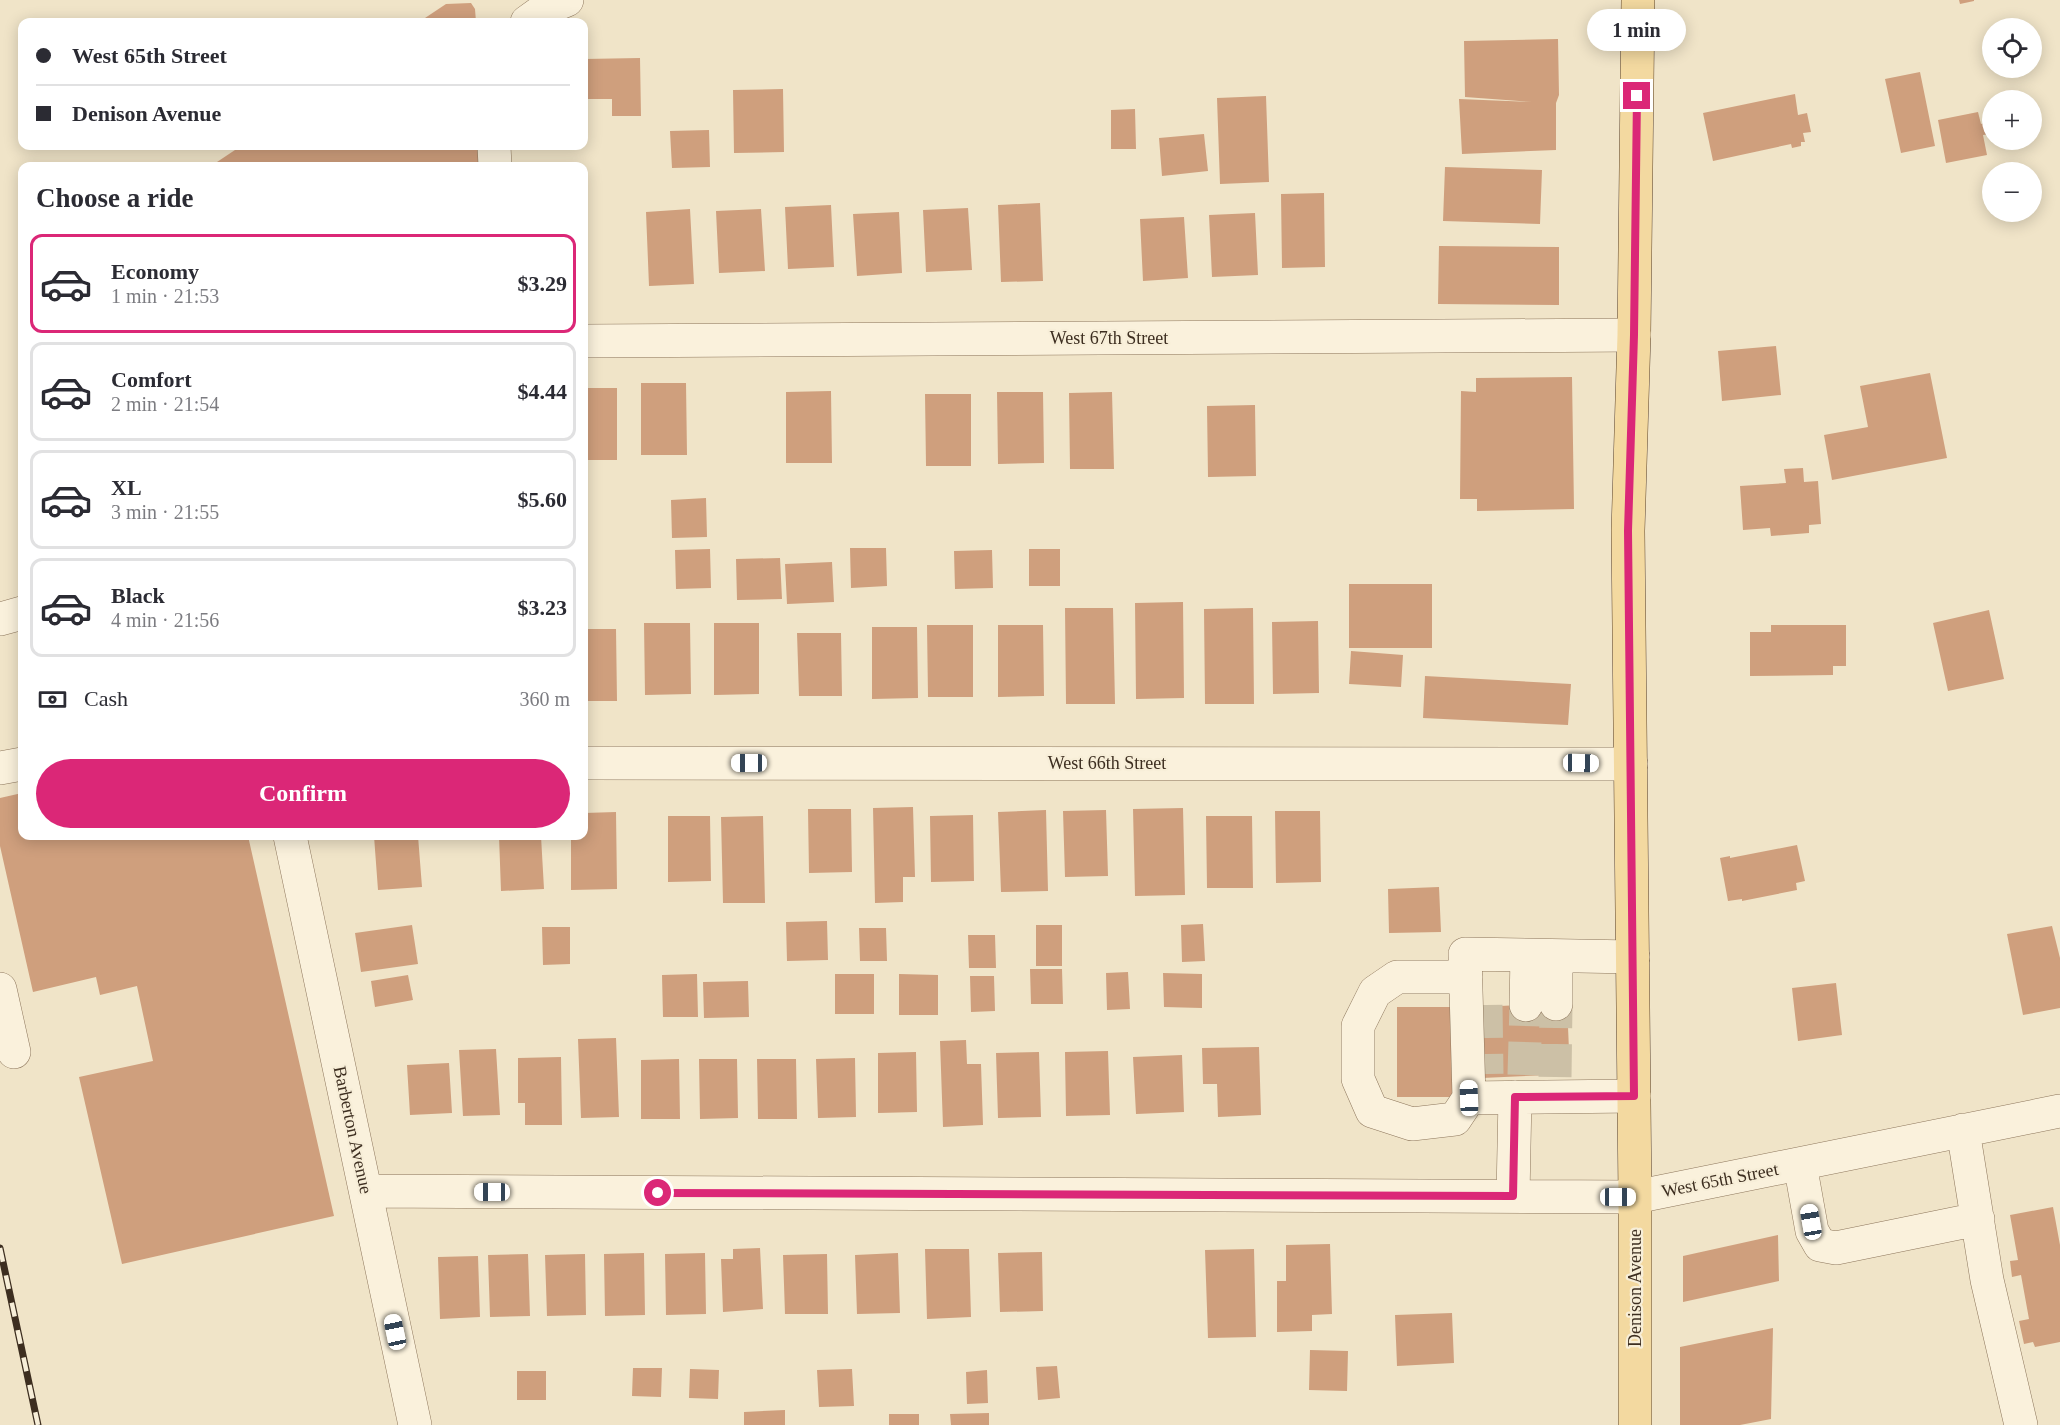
<!DOCTYPE html>
<html lang="en">
<head>
<meta charset="utf-8">
<style>
	:root { --surface:#fff; --page:#f2f2f3; --text:#2b2b33; --muted:#7c7c81; --line:#e1e1e2; --accent:#db2777 }
	body { margin:0; font-family:Georgia,serif; background:var(--page); color:var(--text); height:100vh; display:flex; flex-direction:column; font-size:22px; white-space:nowrap }
	* { box-sizing:border-box; margin:0 }
	p { font-size:20px; color:var(--muted) }
	.icon { flex:none; width:33px; height:33px; fill:none; stroke:currentColor; stroke-width:2; stroke-linecap:round; stroke-linejoin:round }
	.map { position:relative; flex:1; overflow:hidden }
	.side { position:absolute; left:18px; top:162px; width:570px; height:678px; display:flex; flex-direction:column; background:var(--surface); border-radius:12px; box-shadow:0 3px 15px #0003 }
	.side>* { flex:none }
	.top-card { position:absolute; left:18px; top:18px; width:570px; height:132px; border-radius:12px; box-shadow:0 3px 15px #0003; display:grid; align-content:center; height:132px; padding:0 18px; background:var(--surface) }
	.fabs { position:absolute; left:1982px; top:18px; display:grid; gap:12px }
	.fabs a { display:grid; place-items:center; width:60px; height:60px; border-radius:50%; background:var(--surface); box-shadow:0 3px 15px #0003; font-size:30px }
	.end { position:absolute; width:27px; height:27px; margin:-14px; border:8px solid #db2777; background:#fff; box-shadow:0 0 0 3px #fff }
	.from { border-radius:50% }
	.bubble { position:absolute; height:42px; border-radius:21px; background:var(--surface); box-shadow:0 3px 15px #0003; font-size:20px; font-weight:700; line-height:42px; text-align:center }
	.car { position:absolute; width:18px; height:36px; margin:-18px -9px; border-radius:8px; box-shadow:0 0 4px 2px #0007; background:linear-gradient(#fff 24%,#345 0 40%,#fff 0 76%,#345 0 86%,#fff 0) }
	.top-card b { display:flex; align-items:center; gap:21px; height:57px; font-size:22px }
	.top-card b+b { border-top:2px solid var(--line) }
	.top-card i { width:15px; height:15px; background:var(--text) }
	ul { padding:0; list-style:none }
	li { display:flex; align-items:center; gap:18px; height:99px; margin:0 12px 9px; padding:0 6px; border:3px solid var(--line); border-radius:12px }
	li div { flex:1 }
	li b { display:block; font-size:22px }
	li em { font-style:normal; font-weight:700 }
	li.on { border-color:var(--accent) }
	li>.icon { width:54px; height:54px; stroke-width:1.5 }
	h2 { padding:0 18px; font-size:27px; line-height:72px }
	.pay { display:flex; align-items:center; gap:15px; height:66px; padding:0 18px; font-size:22px }
	.pay p { margin-inline-start:auto }
	.cta { display:flex; gap:12px; margin-top:auto; padding:12px 18px }
	.cta a { flex:1; height:69px; border-radius:36px; background:var(--accent); color:#fff; font-size:24px; font-weight:700; line-height:69px; text-align:center }
	.map>svg:first-child { display:block }
	.building { fill:#cf9f7d }
	.lines { fill:none; stroke-linecap:round; stroke-linejoin:round }
	.minor-tunnel { stroke:#ccc0a6; stroke-width:33; stroke-dasharray:33 16; stroke-linecap:butt }
	.minor-casing { stroke:#8d765c; stroke-width:34 }
	.major-casing { stroke:#5b4430; stroke-width:34 }
	.minor { stroke:#faf1dc; stroke-width:33 }
	.major { stroke:#f3d9a0; stroke-width:33 }
	.rail-casing { stroke:#3d2e20; stroke-width:7 }
	.rail { stroke:#f7eed8; stroke-width:4.5; stroke-dasharray:14; stroke-linecap:butt }
	.route { stroke:#db2777; stroke-width:8 }
	.labels { text-anchor:middle; stroke-width:4.5; stroke-linejoin:round; paint-order:stroke }
	.street-label { font-size:18px; fill:#3d2e20; stroke:#f7eed8 }
</style>
</head>
<body>
<div class="map">
<svg width="2060" height="1425" viewBox="0 0 2060 1425">
	<rect width="100%" height="100%" fill="#f0e4c8"/>
	<!-- building -->
	<path class="building" d="M1959 0H1974V1L1960 4Z
		M471 3 475 9 476 22H419L446 4Z
		M1558 39 1559 95 1556 103V150L1462 154 1459 99 1532 102 1465 97 1464 41Z
		M640 58 641 116H612V99H584V59Z
		M1920 72 1935 146 1901 153 1885 79Z
		M783 89 784 152 734 153 733 90Z
		M1795 94 1798 115 1807 113 1811 132 1803 133 1805 142H1801V146L1792 148 1791 144 1713 161 1703 113Z
		M1266 96 1269 182 1220 184 1217 98Z
		M1135 109 1136 149H1111V110Z
		M1978 112 1981 124 1988 122 1990 134 1983 135 1987 155 1946 163 1938 120Z
		M709 130 710 167 672 168 670 131Z
		M1204 134 1208 171 1162 176 1159 138Z
		M241 146H484L485 166H211Z
		M1445 167 1542 170 1540 224 1443 221Z
		M1324 193 1325 267 1282 268 1281 194Z
		M1040 203 1043 281 1001 282 998 205Z
		M831 205 834 267 788 269 785 207Z
		M968 208 972 270 926 272 923 210Z
		M690 209 694 284 649 286 646 212Z
		M761 209 765 271 719 273 716 211Z
		M899 212 902 273 857 276 853 214Z
		M1255 213 1258 275 1212 277 1209 215Z
		M1184 217 1188 278 1143 281 1140 219Z
		M1439 246 1559 247V305L1438 304Z
		M1776 346 1781 395 1722 401 1718 351Z
		M1930 373 1947 458 1832 480 1824 435 1868 427 1860 386Z
		M1572 377 1574 509 1477 511V499H1460L1461 391 1476 392V378Z
		M641 383H686L687 455H641Z
		M584 388H617V460H584Z
		M831 391 832 463H786V392Z
		M997 392H1043L1044 463 998 464Z
		M1112 392 1114 469H1070L1069 393Z
		M925 394H971V466H926Z
		M1255 405 1256 476 1208 477 1207 406Z
		M1803 468 1804 482 1818 481 1821 524 1809 525V533L1771 536 1770 528 1743 530 1740 486 1786 483 1784 469Z
		M706 498 707 537 672 538 671 500Z
		M850 548H886L887 586 851 588Z
		M710 549 711 588 676 589 675 550Z
		M1029 549H1060V586H1029Z
		M992 550 993 588 955 589 954 551Z
		M780 558 782 599 737 600 736 559Z
		M832 562 834 602 787 604 785 564Z
		M1349 584H1432V648H1349Z
		M1183 602 1184 698 1136 699 1135 603Z
		M1065 608H1113L1115 704H1066Z
		M1253 608 1254 704H1205L1204 609Z
		M1989 610 2004 679 1948 691 1933 623Z
		M1318 621 1319 693 1273 694 1272 622Z
		M644 623H690L691 694 645 695Z
		M714 623H759V694L714 695Z
		M927 625H973V697H928Z
		M998 625H1043L1044 696 998 697Z
		M1771 625H1846V666H1833V675L1750 676V632H1771Z
		M872 627H917L918 698 872 699Z
		M584 629H616L617 701H584Z
		M797 633H841L842 696H799Z
		M1351 651 1403 655 1401 687 1349 684Z
		M22 653V669L21 670 18 654Z
		M1425 676 1571 684 1568 725 1423 718Z
		M22 793V836H248L334 1216 122 1264 79 1077 153 1061 137 986 100 995 96 977 33 992 0 846V798Z
		M913 807 915 877H903V902L875 903 873 808Z
		M1183 808 1185 895 1135 896 1133 809Z
		M808 809H851L852 872 809 873Z
		M1046 810 1048 891 1001 892 998 812Z
		M1106 810 1108 876 1065 877 1063 811Z
		M1275 811H1320L1321 882 1276 883Z
		M616 812 617 889 571 890V836H584V813Z
		M973 815 974 881 931 882 930 816Z
		M668 816H710L711 881 668 882Z
		M763 816 765 903H723L721 817Z
		M1206 816H1252L1253 888H1207Z
		M374 836H418L422 887 378 890Z
		M499 836H541L544 889 501 891Z
		M1797 845 1805 881 1796 883 1797 890 1742 901V899L1728 901 1720 858 1730 856V858Z
		M1439 887 1441 932 1389 933 1388 889Z
		M827 921 828 960 787 961 786 922Z
		M1203 924 1205 961 1182 962 1181 925Z
		M412 925 418 964 361 972 355 933Z
		M1036 925H1062V966H1036Z
		M2052 926 2060 958V1008L2023 1015 2007 934Z
		M542 927H570V964L543 965Z
		M859 928H886L887 961H860Z
		M968 935H995L996 968H969Z
		M1030 969H1062L1063 1004H1031Z
		M1128 972 1130 1009 1107 1010 1106 973Z
		M1163 973 1202 974V1008L1164 1007Z
		M697 974 698 1017H663L662 975Z
		M835 974H874V1014H835Z
		M899 974 938 975V1015H899Z
		M408 975 413 1000 375 1007 371 981Z
		M970 976H994L995 1011 971 1012Z
		M748 981 749 1017 704 1018 703 982Z
		M1836 983 1842 1035 1798 1041 1792 988Z
		M1567 1003 1570 1074 1482 1078 1479 1007Z
		M1397 1007H1454L1455 1097H1397Z
		M616 1038 619 1117 581 1118 578 1039Z
		M966 1040 967 1064H981L983 1125 943 1127 940 1041Z
		M1259 1047 1261 1115 1218 1117 1217 1084H1203L1202 1048Z
		M496 1049 500 1115 463 1116 459 1050Z
		M1108 1051 1110 1115 1066 1116 1065 1052Z
		M916 1052 917 1112 878 1113V1053Z
		M1039 1052 1041 1117 998 1118 996 1053Z
		M1182 1055 1184 1112 1136 1114 1133 1057Z
		M561 1057 562 1125H525V1103H518V1058Z
		M855 1058 856 1117 818 1118 816 1059Z
		M679 1059 680 1119H641V1060Z
		M699 1059H737L738 1118 700 1119Z
		M757 1059H796L797 1119H758Z
		M449 1063 452 1113 410 1115 407 1065Z
		M2053 1207 2060 1245V1342L2035 1347 2033 1342 2024 1344 2019 1321 2029 1319 2021 1275 2012 1277 2010 1261 2018 1260 2010 1215Z
		M1778 1235 1779 1281 1683 1302V1256Z
		M1330 1244 1332 1314 1312 1315V1331L1277 1332V1281H1286V1245Z
		M760 1248 763 1309 723 1312 721 1259H733V1249Z
		M925 1249H969L971 1317 927 1319Z
		M1254 1249 1256 1337 1208 1338 1205 1250Z
		M1042 1252 1043 1311 1000 1312 998 1253Z
		M644 1253 645 1315 605 1316 604 1254Z
		M705 1253 706 1314 666 1315 665 1254Z
		M898 1253 900 1313 857 1314 855 1255Z
		M528 1254 530 1316 490 1317 488 1255Z
		M585 1254 586 1315 547 1316 545 1255Z
		M827 1254 828 1314H785L783 1255Z
		M478 1256 480 1317 440 1319 438 1257Z
		M1452 1313 1454 1363 1397 1366 1395 1315Z
		M1773 1328 1771 1419 1740 1425H1680V1347Z
		M1310 1350 1348 1351 1347 1391 1309 1390Z
		M1057 1366 1060 1398 1038 1400 1036 1367Z
		M633 1368H662L661 1397 632 1396Z
		M690 1369 719 1370 718 1399 689 1398Z
		M852 1369 854 1406 819 1407 817 1370Z
		M987 1370 988 1403 967 1404 966 1372Z
		M517 1371H546V1400H517Z
		M785 1410V1425H744V1412Z
		M989 1413V1425H951L950 1414Z
		M889 1414H919V1425H889Z"/>
	<g class="lines">
		<!-- minor-tunnel -->
		<path class="minor-tunnel" d="M1486 1005 1487 1074
			M1524 1075 1526 1005
			M1555 1077 1556 1004"/>
		<!-- minor casing -->
		<g class="minor-casing">
			<path id="minor" d="M527 22 545 9 567 0
				M494 146 495 166
				M584 341 1634 335
				M0 619 22 613
				M584 763 1631 764
				M0 768 22 764
				M290 836 415 1425
				M1633 957 1465 954 1469 1098 1634 1096
				M1466 977H1397L1375 992 1358 1026V1079L1372 1111 1412 1124 1455 1119 1469 1098
				M0 989 14 1052
				M1556 1004V956
				M1526 1005 1527 956
				M1963 1130 1987 1280 2021 1425
				M1800 1164 1812 1231 1820 1245 1836 1248 1978 1219
				M366 1191 1635 1197 2060 1111
				M1513 1196 1515 1097"/>
		</g>
		<!-- major casing -->
		<g class="major-casing">
			<path id="major" d="M1635 1425V1197L1628 531 1634 335 1638 0"/>
		</g>
		<!-- minor -->
		<use href="#minor" class="minor"/>
		<!-- major -->
		<use href="#major" class="major"/>
		<!-- rail casing -->
		<g class="rail-casing">
			<path id="rail" d="M0 1248 38 1425"/>
		</g>
		<!-- rail -->
		<use href="#rail" class="rail"/>
	</g>
	<g class="lines">
		<!-- route -->
		<path class="route" d="M658 1193 1513 1196 1515 1097 1634 1096 1628 531 1634 335 1637 96"/>
	</g>
	<g class="labels">
		<!-- street labels -->
		<g class="street-label">
			<text x="1109" y="344">West 67th Street</text>
			<text x="1107" y="769">West 66th Street</text>
			<text transform="translate(353 1130) rotate(78)" y="6">Barberton Avenue</text>
			<text transform="translate(1720 1180) rotate(-11)" y="6">West 65th Street</text>
			<text transform="translate(1635 1288) rotate(-90)" y="6">Denison Avenue</text>
		</g>
	</g>
</svg>
<div class="fabs">
<a><svg class="icon" aria-label="locate" viewBox="0 0 24 24"><circle cx="12" cy="12" r="6"/><path d="M12 2v4M12 18v4M2 12h4M18 12h4"/></svg></a>
<a>+</a>
<a>−</a>
</div>
<i class="end from" style="left:658px;top:1193px"></i>
<i class="end" style="left:1637px;top:96px"></i>
<div class="bubble" style="left:1587px;top:9px;width:99px">1 min</div>
<i class="car" style="left:749px;top:763px;rotate:270deg"></i>
<i class="car" style="left:1581px;top:763px;rotate:91deg"></i>
<i class="car" style="left:1469px;top:1098px;rotate:358deg"></i>
<i class="car" style="left:492px;top:1192px;rotate:270deg"></i>
<i class="car" style="left:1618px;top:1197px;rotate:90deg"></i>
<i class="car" style="left:1811px;top:1222px;rotate:350deg"></i>
<i class="car" style="left:395px;top:1332px;rotate:348deg"></i>
<div class="top-card">
<b><i class="from"></i>West 65th Street</b>
<b><i></i>Denison Avenue</b>
</div>
<section class="side">
<h2>Choose a ride</h2>
<ul>
<li class="on"><svg class="icon" aria-label="car" viewBox="0 0 24 24"><path d="M5 17H2v-5l4-1 3-4h7l3 4 3 1v5h-3M9 17h6M6 11h13"/><circle cx="7" cy="17" r="2"/><circle cx="17" cy="17" r="2"/></svg><div><b>Economy</b><p>1 min · 21:53</p></div><em>$3.29</em></li>
<li><svg class="icon" aria-label="car" viewBox="0 0 24 24"><path d="M5 17H2v-5l4-1 3-4h7l3 4 3 1v5h-3M9 17h6M6 11h13"/><circle cx="7" cy="17" r="2"/><circle cx="17" cy="17" r="2"/></svg><div><b>Comfort</b><p>2 min · 21:54</p></div><em>$4.44</em></li>
<li><svg class="icon" aria-label="car" viewBox="0 0 24 24"><path d="M5 17H2v-5l4-1 3-4h7l3 4 3 1v5h-3M9 17h6M6 11h13"/><circle cx="7" cy="17" r="2"/><circle cx="17" cy="17" r="2"/></svg><div><b>XL</b><p>3 min · 21:55</p></div><em>$5.60</em></li>
<li><svg class="icon" aria-label="car" viewBox="0 0 24 24"><path d="M5 17H2v-5l4-1 3-4h7l3 4 3 1v5h-3M9 17h6M6 11h13"/><circle cx="7" cy="17" r="2"/><circle cx="17" cy="17" r="2"/></svg><div><b>Black</b><p>4 min · 21:56</p></div><em>$3.23</em></li>
</ul>
<div class="pay"><svg class="icon" aria-label="cash" viewBox="0 0 24 24"><path d="M3 7h18v10H3z"/><circle cx="12" cy="12" r="2"/></svg>Cash<p>360 m</p></div>
<div class="cta"><a>Confirm</a></div>
</section>
</div>
</body>
</html>
